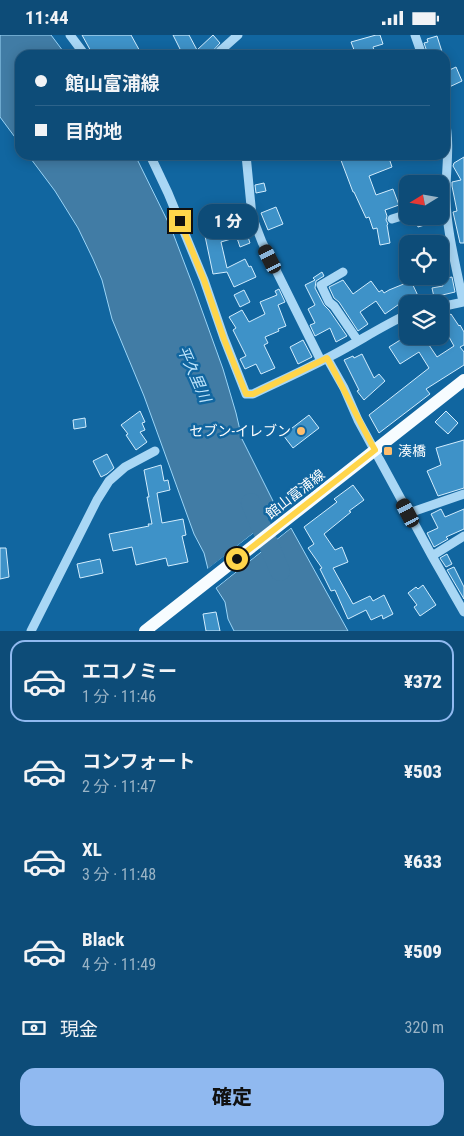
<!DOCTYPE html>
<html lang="ja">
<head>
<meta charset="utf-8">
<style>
	:root { --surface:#0d4c78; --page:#1b5680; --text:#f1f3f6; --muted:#9ab4c6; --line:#2d638a; --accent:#90b9f0 }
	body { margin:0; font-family:"Roboto Condensed","Noto Sans JP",sans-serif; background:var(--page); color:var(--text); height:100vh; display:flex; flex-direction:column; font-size:19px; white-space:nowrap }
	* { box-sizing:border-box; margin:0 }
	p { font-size:16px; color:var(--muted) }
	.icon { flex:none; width:28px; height:28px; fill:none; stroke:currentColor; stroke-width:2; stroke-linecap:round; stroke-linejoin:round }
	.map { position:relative; height:596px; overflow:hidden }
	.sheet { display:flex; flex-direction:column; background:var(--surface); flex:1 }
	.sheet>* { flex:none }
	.banner { position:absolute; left:15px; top:15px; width:435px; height:110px; border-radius:15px; box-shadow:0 2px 12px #0003,0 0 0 1px var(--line); display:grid; align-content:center; height:110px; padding:0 20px; background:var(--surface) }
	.needle { width:32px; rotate:259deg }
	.buttons { position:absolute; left:399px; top:140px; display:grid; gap:10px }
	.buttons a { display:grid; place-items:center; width:50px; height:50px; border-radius:10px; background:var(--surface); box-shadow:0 2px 12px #0003,0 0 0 1px var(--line); font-size:25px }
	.end { position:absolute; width:22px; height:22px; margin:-11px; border:6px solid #ffd54a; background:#111; box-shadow:0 0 0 2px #111 }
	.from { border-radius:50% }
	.bubble { position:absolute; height:35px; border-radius:15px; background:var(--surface); box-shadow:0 2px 12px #0003,0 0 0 1px var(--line); font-size:16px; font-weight:800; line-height:35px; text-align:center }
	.car { position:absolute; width:15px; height:30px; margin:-15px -8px; border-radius:6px; box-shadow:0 0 4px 1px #0007; background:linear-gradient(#222 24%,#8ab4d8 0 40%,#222 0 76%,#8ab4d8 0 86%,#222 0) }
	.banner b { display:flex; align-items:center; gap:18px; height:48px; font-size:19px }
	.banner b+b { border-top:1px solid var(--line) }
	.banner i { width:12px; height:12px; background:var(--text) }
	ul { padding:9px 0 0; list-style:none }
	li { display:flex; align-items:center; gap:15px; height:82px; margin:0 10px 8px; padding:0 10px; border:2px solid transparent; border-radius:15px }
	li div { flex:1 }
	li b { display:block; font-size:19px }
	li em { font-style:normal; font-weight:800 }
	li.current { border-color:var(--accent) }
	li>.icon { width:45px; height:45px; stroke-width:1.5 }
	.pay { display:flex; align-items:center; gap:12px; height:55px; padding:0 20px; font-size:19px }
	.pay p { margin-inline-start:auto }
	.cta { display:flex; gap:10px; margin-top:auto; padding:10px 20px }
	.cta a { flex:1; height:58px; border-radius:15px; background:var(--accent); color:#111; font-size:20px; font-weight:800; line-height:58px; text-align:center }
	.status { display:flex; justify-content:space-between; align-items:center; height:35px; padding:0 25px; background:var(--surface); direction:ltr }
	.status svg { height:14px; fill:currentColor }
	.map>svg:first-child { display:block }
	.water { fill:#417ca5; stroke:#9bd5f8 }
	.pier { fill:#1166a0 }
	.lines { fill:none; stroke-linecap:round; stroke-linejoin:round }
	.river { stroke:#417ca5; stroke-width:20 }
	.building { fill:#3e92c8; stroke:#d2edfe }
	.minor { stroke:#a9d7f5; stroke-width:9 }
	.major { stroke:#f7fcff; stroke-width:12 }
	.route { stroke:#ffd54a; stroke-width:6 }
	.poi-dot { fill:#ffbe6d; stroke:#1166a0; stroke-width:2 }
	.labels { text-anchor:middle; stroke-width:5; stroke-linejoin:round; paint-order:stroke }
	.poi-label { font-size:14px; fill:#fff; stroke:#1166a0; text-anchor:end }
	.street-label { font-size:14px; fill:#fff; stroke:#1166a0 }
	.water-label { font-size:15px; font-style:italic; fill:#bde4fb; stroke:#1166a0 }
</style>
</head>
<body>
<div class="status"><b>11:44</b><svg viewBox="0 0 49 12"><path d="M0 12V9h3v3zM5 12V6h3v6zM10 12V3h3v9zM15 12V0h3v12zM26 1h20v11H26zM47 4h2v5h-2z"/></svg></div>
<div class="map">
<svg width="464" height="596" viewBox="0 0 464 596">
	<rect width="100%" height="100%" fill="#1166a0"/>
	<!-- water -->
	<path class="water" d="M0 0H51L66 20H20V109L0 82Z
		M28 120H135L171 193 195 256 223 334 236 378 242 404 279 478 208 534 204 518 194 499 144 361 112 284 102 245 93 224 78 193 55 156Z
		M291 493 348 596H234L228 584 225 567 216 553Z"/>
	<!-- pier -->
	<path class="pier" d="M281 477 280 480 210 536 206 535Z
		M291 490 293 491 214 554 215 551Z"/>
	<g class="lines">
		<!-- river -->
		<path class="river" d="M251 468 280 536"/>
	</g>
	<!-- building -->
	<path class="building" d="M82 0H131L142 20H115L114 17 107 20H93Z
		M173 0H189L197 15 213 0 220 8 209 20H183Z
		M376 0H380L383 9 373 12 376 20H356L351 7Z
		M437 1 443 20H428L424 8 428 7 427 4Z
		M456 32 462 46 445 54V37Z
		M339 120H388L392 132 369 141 376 160 393 154 399 170 385 175 387 181 386 185 388 189 387 190 390 208 380 210 377 193 373 194 369 182 366 183 354 157H353Z
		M464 122V208H460L453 177 457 176 452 151V147L461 145 453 131 454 128Z
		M264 148 266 156 256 158 255 150Z
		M276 172 283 189 268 195 261 178Z
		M415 181H441V185L418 192Z
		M237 189 238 194 249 192 251 198 221 207 227 233 245 224 249 232 251 231 256 242 234 252 227 237 213 239 205 201 229 196 228 192Z
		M247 199 250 208 240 212 237 203Z
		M322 237 324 241 316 246 315 253 324 270 329 275 347 301 336 307 330 293 315 301 310 290 315 288 308 274 315 270 305 250 315 245 313 243Z
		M452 242 455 257 434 262 432 253 443 251 441 244Z
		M343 245 353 259 371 246 379 257 382 255 384 258 389 255 411 246 420 265 412 269H407L405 265 385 279 376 266 360 277 368 289 358 296 339 267 334 263 329 252Z
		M279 254 285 267 278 270 286 291 278 294 279 296 265 302 268 308 264 310 275 333 261 339 256 329 245 334 240 324 246 321 233 295 236 293 229 282 242 275 249 287 265 279 260 267 277 260 275 256Z
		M244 255 250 267 240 272 234 260Z
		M451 279 459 291 460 290 464 297V310L460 312 464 317V330L426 354 430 359 379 398 369 380 429 333 419 317 400 329 389 312 405 302 409 309 420 303 424 309 427 307 437 322 454 311 440 286Z
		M303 305 312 322 298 329 290 312Z
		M362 319 374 343 379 339 385 346 364 365 357 356 359 355 344 325 353 321 354 323Z
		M140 376 145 387 142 388 145 395 140 397 147 407 136 415 126 400 128 399 121 390Z
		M446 376 458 388 448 399 435 387Z
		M309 380 319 393 293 413 283 400Z
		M85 383 86 392 74 394 73 385Z
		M464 405V453L438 461 427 436 441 430 436 413Z
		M107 419 114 433 107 439 101 442 93 426Z
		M161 430 164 446 168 445 170 455 157 458 162 488 183 484 186 500 182 501 188 527 168 531 166 523 136 530 132 512 113 516 109 499 149 491 148 489H152L147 462H149L144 435Z
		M353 450 364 465 349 476 351 477 324 499 335 515 342 512 348 527 333 533 353 569 370 561 373 566 384 560 393 579 383 584 382 580 371 585 366 575 348 584 335 555 331 556 320 534 322 533 308 513 314 509 304 492 337 467 334 464Z
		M441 474 445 482 464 474V494L446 502 448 504 434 512 427 498 438 493 431 479Z
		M0 513H6L9 542 0 544Z
		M447 519 452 529 446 532 440 523Z
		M100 524 103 538 80 543 77 529Z
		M454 532 464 552V564L447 535Z
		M423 550 436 570 420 581 414 572 417 570 408 558 416 552 418 554Z
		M216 577 220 596H206L203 579Z"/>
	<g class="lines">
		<!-- minor -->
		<path class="minor" d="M70 0 85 20
			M415 0 422 20
			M221 20 220 16 238 0
			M445 85C451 111 445 139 446 165 447 199 457 234 463 267
			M150 120 168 158 204 245 224 303 246 359H253C280 346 307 334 333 320 358 307 382 291 408 279
			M246 120 252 181 262 207 321 326
			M392 184 408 179
			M343 237 321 250 329 267 334 271 358 306
			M440 272 464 267
			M327 323 344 353 358 385 432 521 464 577
			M409 478 464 459
			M432 521 464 501
			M31 596 97 465 109 446 125 432 155 416"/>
		<!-- major -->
		<path class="major" d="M145 596 464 345"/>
	</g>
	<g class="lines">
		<!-- route -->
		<path class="route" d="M180 186 204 245 224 304 246 359H253L327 323C344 353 358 385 375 415L237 524"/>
	</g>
	<!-- markers -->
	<g class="poi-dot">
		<circle cx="301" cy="396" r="5"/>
		<rect x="383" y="411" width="10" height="10" rx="2.5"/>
	</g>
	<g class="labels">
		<!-- poi labels -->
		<g class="poi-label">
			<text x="291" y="401">セブン-イレブン</text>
			<text x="398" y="421" text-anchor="start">湊橋</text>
		</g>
		<!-- street labels -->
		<g class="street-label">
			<text transform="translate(295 459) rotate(-38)" y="5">館山富浦線</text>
		</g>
		<!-- water labels -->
		<g class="water-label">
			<text transform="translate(194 339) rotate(66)" y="5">平久里川</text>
		</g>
	</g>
</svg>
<div class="buttons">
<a><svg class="needle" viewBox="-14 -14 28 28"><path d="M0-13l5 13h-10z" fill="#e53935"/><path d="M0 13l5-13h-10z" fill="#9ab4c6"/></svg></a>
<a><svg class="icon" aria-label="locate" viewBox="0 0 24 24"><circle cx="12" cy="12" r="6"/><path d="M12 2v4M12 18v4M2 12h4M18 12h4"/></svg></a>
<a><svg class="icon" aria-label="layers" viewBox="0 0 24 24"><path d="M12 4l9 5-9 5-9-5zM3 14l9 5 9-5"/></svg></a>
</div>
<i class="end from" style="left:237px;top:524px"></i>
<i class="end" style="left:180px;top:186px"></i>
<div class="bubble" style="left:198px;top:169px;width:60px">1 分</div>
<i class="car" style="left:270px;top:224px;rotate:333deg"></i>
<i class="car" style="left:408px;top:478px;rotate:332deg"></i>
<div class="banner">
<b><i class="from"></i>館山富浦線</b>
<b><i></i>目的地</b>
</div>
</div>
<section class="sheet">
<ul>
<li class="current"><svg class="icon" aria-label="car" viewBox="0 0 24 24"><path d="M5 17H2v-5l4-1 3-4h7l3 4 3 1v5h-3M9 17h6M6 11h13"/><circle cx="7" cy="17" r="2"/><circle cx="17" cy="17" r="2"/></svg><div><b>エコノミー</b><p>1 分 · 11:46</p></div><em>¥372</em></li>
<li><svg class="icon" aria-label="car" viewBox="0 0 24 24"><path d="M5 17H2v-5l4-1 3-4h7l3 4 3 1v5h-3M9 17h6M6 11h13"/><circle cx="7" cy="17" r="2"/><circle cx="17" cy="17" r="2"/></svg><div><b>コンフォート</b><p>2 分 · 11:47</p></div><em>¥503</em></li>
<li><svg class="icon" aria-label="car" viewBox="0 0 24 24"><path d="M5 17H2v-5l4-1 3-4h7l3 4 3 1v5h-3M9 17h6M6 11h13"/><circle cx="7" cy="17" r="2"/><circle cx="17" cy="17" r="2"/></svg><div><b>XL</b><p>3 分 · 11:48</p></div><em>¥633</em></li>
<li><svg class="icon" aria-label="car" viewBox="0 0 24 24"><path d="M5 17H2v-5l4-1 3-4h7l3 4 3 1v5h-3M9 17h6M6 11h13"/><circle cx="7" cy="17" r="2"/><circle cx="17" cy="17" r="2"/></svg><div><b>Black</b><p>4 分 · 11:49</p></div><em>¥509</em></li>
</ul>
<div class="pay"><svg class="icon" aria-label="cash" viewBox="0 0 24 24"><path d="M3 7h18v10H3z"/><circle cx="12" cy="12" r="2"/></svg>現金<p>320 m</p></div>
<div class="cta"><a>確定</a></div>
</section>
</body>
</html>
